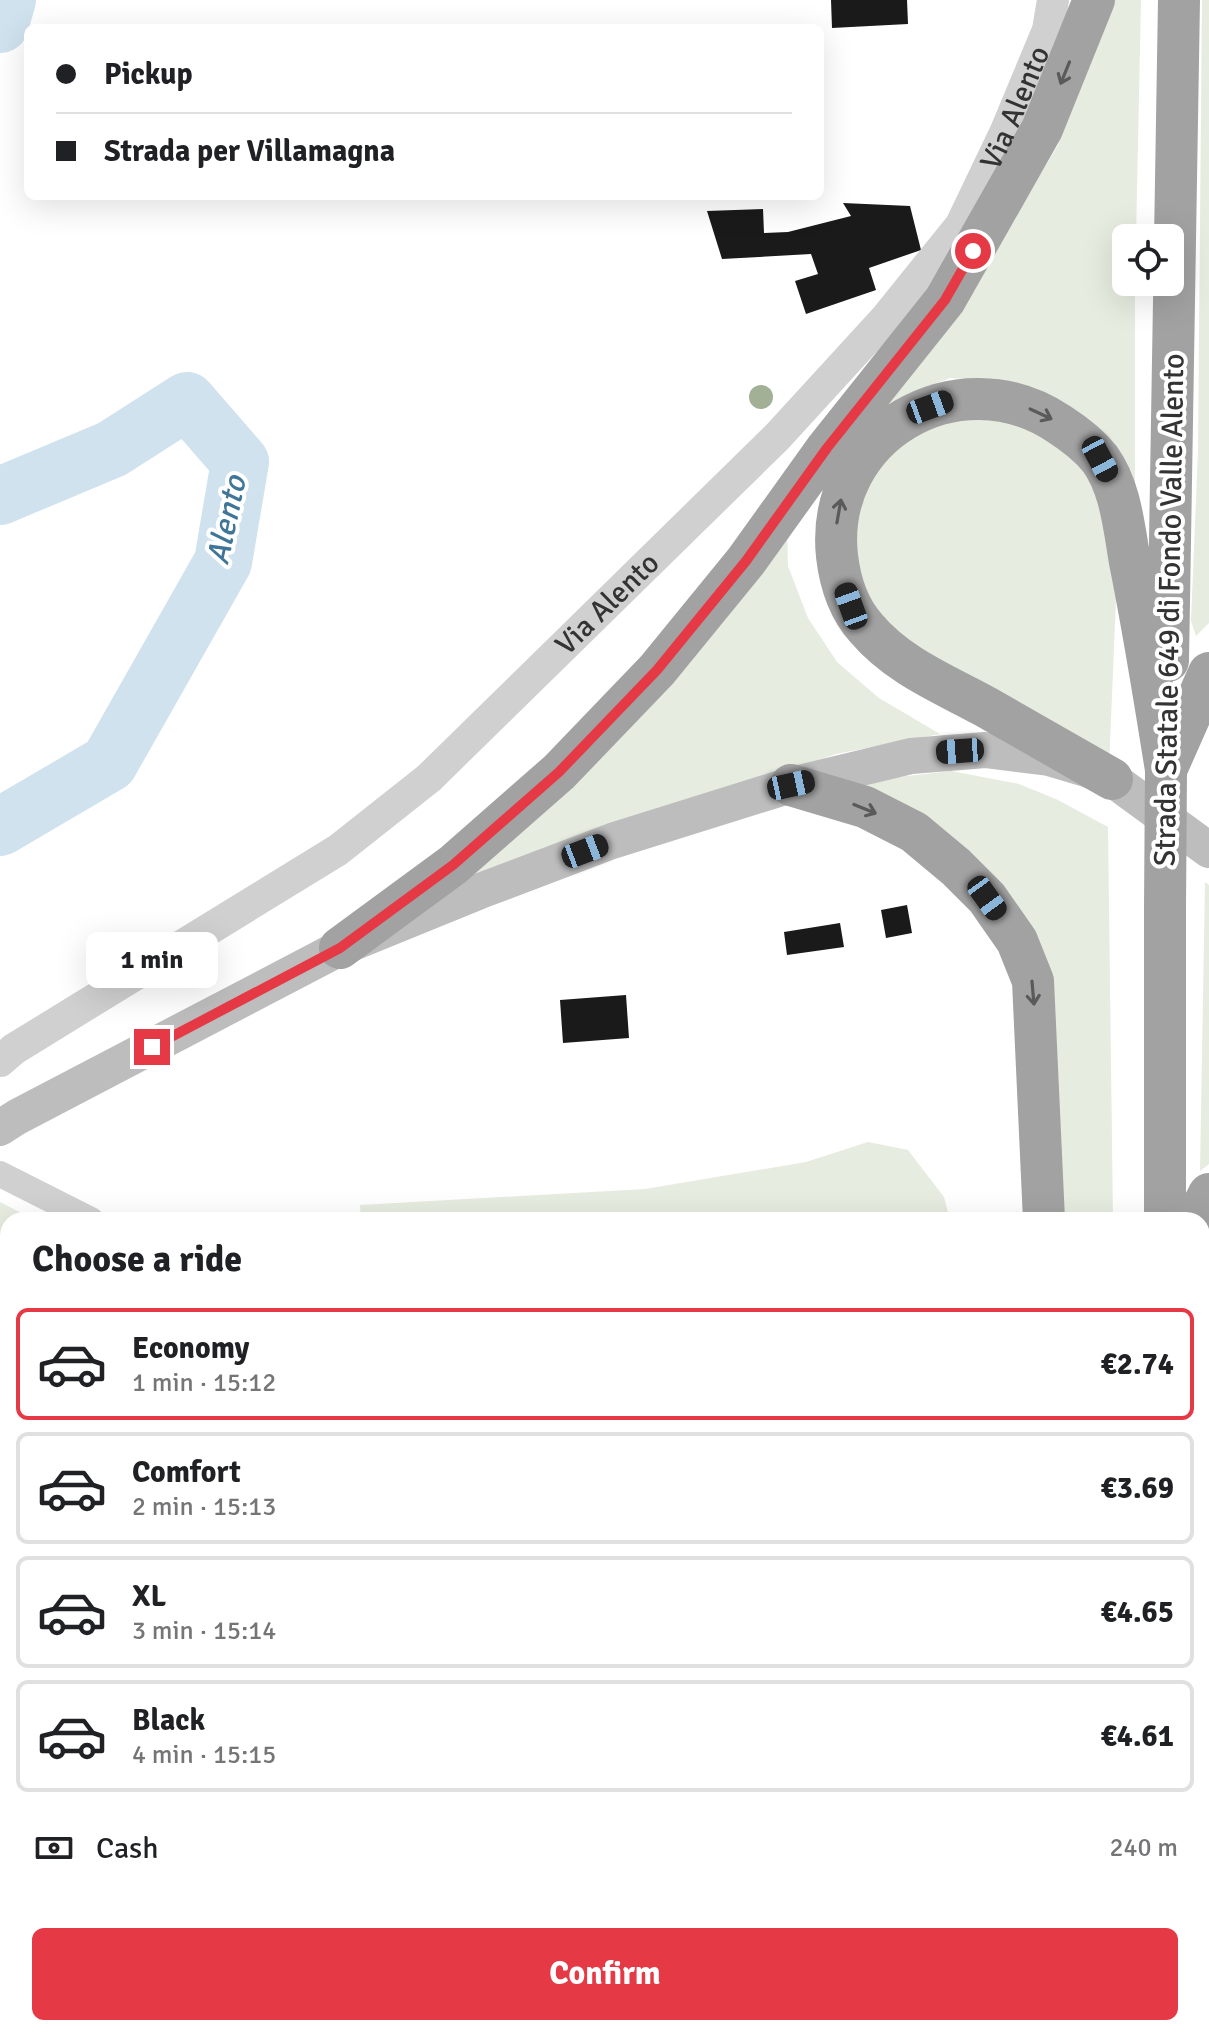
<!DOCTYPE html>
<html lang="en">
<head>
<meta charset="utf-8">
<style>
	:root { --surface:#fff; --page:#f2f2f2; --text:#202124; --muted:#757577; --line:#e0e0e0; --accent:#e63946 }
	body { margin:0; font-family:Signika,sans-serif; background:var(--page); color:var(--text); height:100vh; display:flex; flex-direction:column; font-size:30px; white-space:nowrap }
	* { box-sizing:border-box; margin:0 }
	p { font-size:26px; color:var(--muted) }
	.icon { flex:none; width:44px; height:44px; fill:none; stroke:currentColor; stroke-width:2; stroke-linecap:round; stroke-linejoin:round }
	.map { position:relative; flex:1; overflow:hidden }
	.side { position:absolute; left:0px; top:1212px; width:1210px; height:824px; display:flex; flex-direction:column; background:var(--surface); border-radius:24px 24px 0 0; box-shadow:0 8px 32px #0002 }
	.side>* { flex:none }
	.guide { position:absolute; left:24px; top:24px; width:800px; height:176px; border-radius:12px; box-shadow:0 8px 32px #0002; display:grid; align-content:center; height:176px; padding:0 32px; background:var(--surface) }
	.tools { position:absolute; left:1112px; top:224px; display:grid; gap:16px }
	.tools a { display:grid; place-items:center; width:72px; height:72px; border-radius:12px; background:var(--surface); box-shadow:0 8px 32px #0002; font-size:40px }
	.end { position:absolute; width:36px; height:36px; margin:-18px; border:10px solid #e63946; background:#fff; box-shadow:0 0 0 4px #fff }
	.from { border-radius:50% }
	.bubble { position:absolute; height:56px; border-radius:12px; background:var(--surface); box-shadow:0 8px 32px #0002; font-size:26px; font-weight:700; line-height:56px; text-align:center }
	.car { position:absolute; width:24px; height:48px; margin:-24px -12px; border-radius:10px; box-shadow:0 0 6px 2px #0007; background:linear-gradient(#222 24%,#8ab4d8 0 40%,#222 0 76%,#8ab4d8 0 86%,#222 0) }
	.guide b { display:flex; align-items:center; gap:28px; height:76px; font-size:30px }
	.guide b+b { border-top:2px solid var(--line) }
	.guide i { width:20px; height:20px; background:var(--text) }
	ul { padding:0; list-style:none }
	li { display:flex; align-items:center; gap:24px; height:112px; margin:0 16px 12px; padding:0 16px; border:4px solid var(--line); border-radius:12px }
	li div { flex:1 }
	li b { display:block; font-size:30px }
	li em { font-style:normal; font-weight:700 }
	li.selected { border-color:var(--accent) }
	li>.icon { width:72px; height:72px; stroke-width:1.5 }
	h2 { padding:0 32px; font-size:36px; line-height:96px }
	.pay { display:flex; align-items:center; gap:20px; height:88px; padding:0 32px; font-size:30px }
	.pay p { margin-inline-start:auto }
	.action { display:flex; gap:16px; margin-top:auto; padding:16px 32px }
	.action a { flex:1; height:92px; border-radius:12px; background:var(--accent); color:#fff; font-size:32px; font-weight:700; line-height:92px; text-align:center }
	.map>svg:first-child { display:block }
	.green { fill:#e6ecdf }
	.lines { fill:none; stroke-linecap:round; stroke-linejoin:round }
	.river { stroke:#cfe2ee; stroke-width:58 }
	.building { fill:#1a1a1a }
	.service { stroke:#d0d0d0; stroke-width:12 }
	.minor { stroke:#d0d0d0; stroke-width:26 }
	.tertiary { stroke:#d0d0d0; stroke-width:32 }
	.secondary { stroke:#bdbdbd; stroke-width:36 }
	.trunk { stroke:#a2a2a2; stroke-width:42 }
	.trunk-bridge { stroke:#a2a2a2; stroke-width:42 }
	.tree { fill:#a2b095 }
	.oneway { stroke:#5a5a5a }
	.route { stroke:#e63946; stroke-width:10 }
	.labels { text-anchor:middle; stroke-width:8; stroke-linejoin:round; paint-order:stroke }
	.street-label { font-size:30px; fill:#333; stroke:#fff }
	.water-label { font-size:32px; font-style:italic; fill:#3f7597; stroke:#fff }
</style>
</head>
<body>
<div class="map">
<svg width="1209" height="2036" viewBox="0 0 1209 2036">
	<rect width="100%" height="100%" fill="#fff"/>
	<!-- green -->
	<path class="green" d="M1106 0H1141L1136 238H1126V282H1135V482L1108 445 996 381 950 378 910 393 864 420 976 279 1058 145Z
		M1202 0H1209V623L1196 636 1191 621 1198 451Z
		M984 408 1079 454 1118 551 1109 768 902 646 850 569 855 488 905 428Z
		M787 526 788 566 808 618 837 662 879 698 940 734 836 754 442 891Z
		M951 771 1019 784 1058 800 1108 827 1113 1220H1062L1028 943 846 792 890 778Z
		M1205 882 1209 885V1164L1200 1171Z
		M868 1142 908 1150 944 1197 950 1220H361L360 1205 645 1189 806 1162Z
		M0 1202 35 1220H8V1310L0 1308Z
		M1209 1212V1953H1202V1785L1204 1758 1202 1231Z
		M0 1406 8 1408V1495L0 1492Z
		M8 1965V2028H85L83 2036H0V1968Z"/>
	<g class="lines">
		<!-- river -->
		<path class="river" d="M0 24 7 0
			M0 496 112 449 187 401 240 462 223 562 109 763 0 827
			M0 1569 8 1575
			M0 1934 8 1930"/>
	</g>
	<!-- building -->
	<path class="building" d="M831 0H907L908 24 832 28Z
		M843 203 910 206 921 250 869 268 876 290 806 314 795 281 818 274 811 254 722 259 707 211 763 209 764 233 788 232 851 216Z
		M907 905 912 933 886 938 881 910Z
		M840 923 844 947 787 955 784 932Z
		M626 995 629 1038 563 1043 560 1000Z"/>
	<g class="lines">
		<!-- service -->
		<path class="service" d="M1057 2028 1058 2036"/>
		<!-- minor -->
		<path class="minor" d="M0 1174 91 1220"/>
		<!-- tertiary -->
		<path class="tertiary" id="s1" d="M0 1061 14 1049 338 850 429 778 777 437 886 318 961 225 1006 131 1048 30 1053 0"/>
		<!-- secondary -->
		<path class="secondary" d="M0 1128 17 1117 340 948 480 891 612 841 791 785 911 756 985 750 1049 758 1086 769 1112 779 1209 850"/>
		<!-- trunk -->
		<path class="trunk" d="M1168 661 1179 0
			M1166 770 1209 673
			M1112 779C1070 755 1028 731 986 707 944 684 898 666 866 628 849 609 840 582 837 556 824 435 957 356 1059 424 1073 433 1089 445 1100 459 1121 488 1124 528 1130 562 1144 631 1155 701 1166 770
			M791 785 865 807 914 832 956 867 987 898 1017 941 1033 981 1044 1220
			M1165 907V1220
			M340 948 453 865 559 772 657 670 746 561 827 448 945 300 1042 129 1094 0
			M1196 1220 1209 1194
			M1118 2028 1119 2036
			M1166 2028V2036"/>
		<!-- trunk-bridge -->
		<path class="trunk-bridge" d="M1165 907 1166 770"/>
	</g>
	<!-- trees -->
	<circle class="tree" cx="761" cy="397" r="12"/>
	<!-- one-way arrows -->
	<defs><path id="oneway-shaft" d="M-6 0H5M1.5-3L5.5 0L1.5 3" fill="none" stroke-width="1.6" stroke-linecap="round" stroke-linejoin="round" transform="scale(2)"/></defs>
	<g class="oneway">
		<use href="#oneway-shaft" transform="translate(1065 73) rotate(112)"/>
		<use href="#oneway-shaft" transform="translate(1041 414) rotate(25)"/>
		<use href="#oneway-shaft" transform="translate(839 511) rotate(-80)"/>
		<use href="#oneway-shaft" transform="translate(865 809) rotate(22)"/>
		<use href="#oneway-shaft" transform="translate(1033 993) rotate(85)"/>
	</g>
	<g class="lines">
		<!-- route -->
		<path class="route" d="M152 1047 340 948 453 865 559 772 657 670 746 561 827 448 945 300 973 251"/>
	</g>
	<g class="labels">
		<!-- street labels -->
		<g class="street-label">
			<text dy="10" stroke="none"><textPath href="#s1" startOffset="1412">Via Alento</textPath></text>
			<text dy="10" stroke="none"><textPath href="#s1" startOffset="764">Via Alento</textPath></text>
			<text transform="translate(1169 610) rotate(-89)" y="10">Strada Statale 649 di Fondo Valle Alento</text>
		</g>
		<!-- water labels -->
		<g class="water-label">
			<text transform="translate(226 520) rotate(-78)" y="11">Alento</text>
		</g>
	</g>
</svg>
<div class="tools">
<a><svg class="icon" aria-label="locate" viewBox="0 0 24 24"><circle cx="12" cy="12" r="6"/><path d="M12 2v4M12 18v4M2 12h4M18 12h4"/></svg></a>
</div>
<i class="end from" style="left:973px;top:251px"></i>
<i class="end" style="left:152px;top:1047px"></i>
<div class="bubble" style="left:86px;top:932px;width:132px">1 min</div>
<i class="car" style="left:930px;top:407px;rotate:70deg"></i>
<i class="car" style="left:1100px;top:459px;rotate:152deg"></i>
<i class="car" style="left:851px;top:606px;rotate:340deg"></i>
<i class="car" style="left:960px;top:751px;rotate:266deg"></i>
<i class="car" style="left:791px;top:785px;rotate:78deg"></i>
<i class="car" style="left:585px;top:851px;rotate:69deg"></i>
<i class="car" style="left:987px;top:898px;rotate:144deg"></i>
<div class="guide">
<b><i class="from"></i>Pickup</b>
<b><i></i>Strada per Villamagna</b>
</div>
<section class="side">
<h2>Choose a ride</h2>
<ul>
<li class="selected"><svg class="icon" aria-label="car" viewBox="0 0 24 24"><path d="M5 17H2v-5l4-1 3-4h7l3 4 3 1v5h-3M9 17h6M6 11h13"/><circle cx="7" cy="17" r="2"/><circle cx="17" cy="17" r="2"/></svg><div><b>Economy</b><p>1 min · 15:12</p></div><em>€2.74</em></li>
<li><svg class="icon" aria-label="car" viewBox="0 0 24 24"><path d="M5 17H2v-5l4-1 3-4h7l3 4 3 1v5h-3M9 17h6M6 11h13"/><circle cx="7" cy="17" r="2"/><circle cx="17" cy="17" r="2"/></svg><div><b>Comfort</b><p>2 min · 15:13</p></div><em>€3.69</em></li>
<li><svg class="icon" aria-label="car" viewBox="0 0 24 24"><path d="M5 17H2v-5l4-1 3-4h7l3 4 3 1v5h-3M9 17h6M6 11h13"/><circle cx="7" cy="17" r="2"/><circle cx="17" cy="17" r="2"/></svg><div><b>XL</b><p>3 min · 15:14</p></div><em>€4.65</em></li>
<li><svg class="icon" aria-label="car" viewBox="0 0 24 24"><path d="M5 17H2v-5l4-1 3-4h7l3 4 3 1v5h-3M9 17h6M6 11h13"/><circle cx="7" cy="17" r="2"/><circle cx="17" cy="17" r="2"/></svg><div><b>Black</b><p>4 min · 15:15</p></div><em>€4.61</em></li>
</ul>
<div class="pay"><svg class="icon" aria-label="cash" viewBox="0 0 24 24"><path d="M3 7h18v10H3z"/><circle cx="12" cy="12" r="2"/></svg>Cash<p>240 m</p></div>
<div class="action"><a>Confirm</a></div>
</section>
</div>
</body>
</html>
